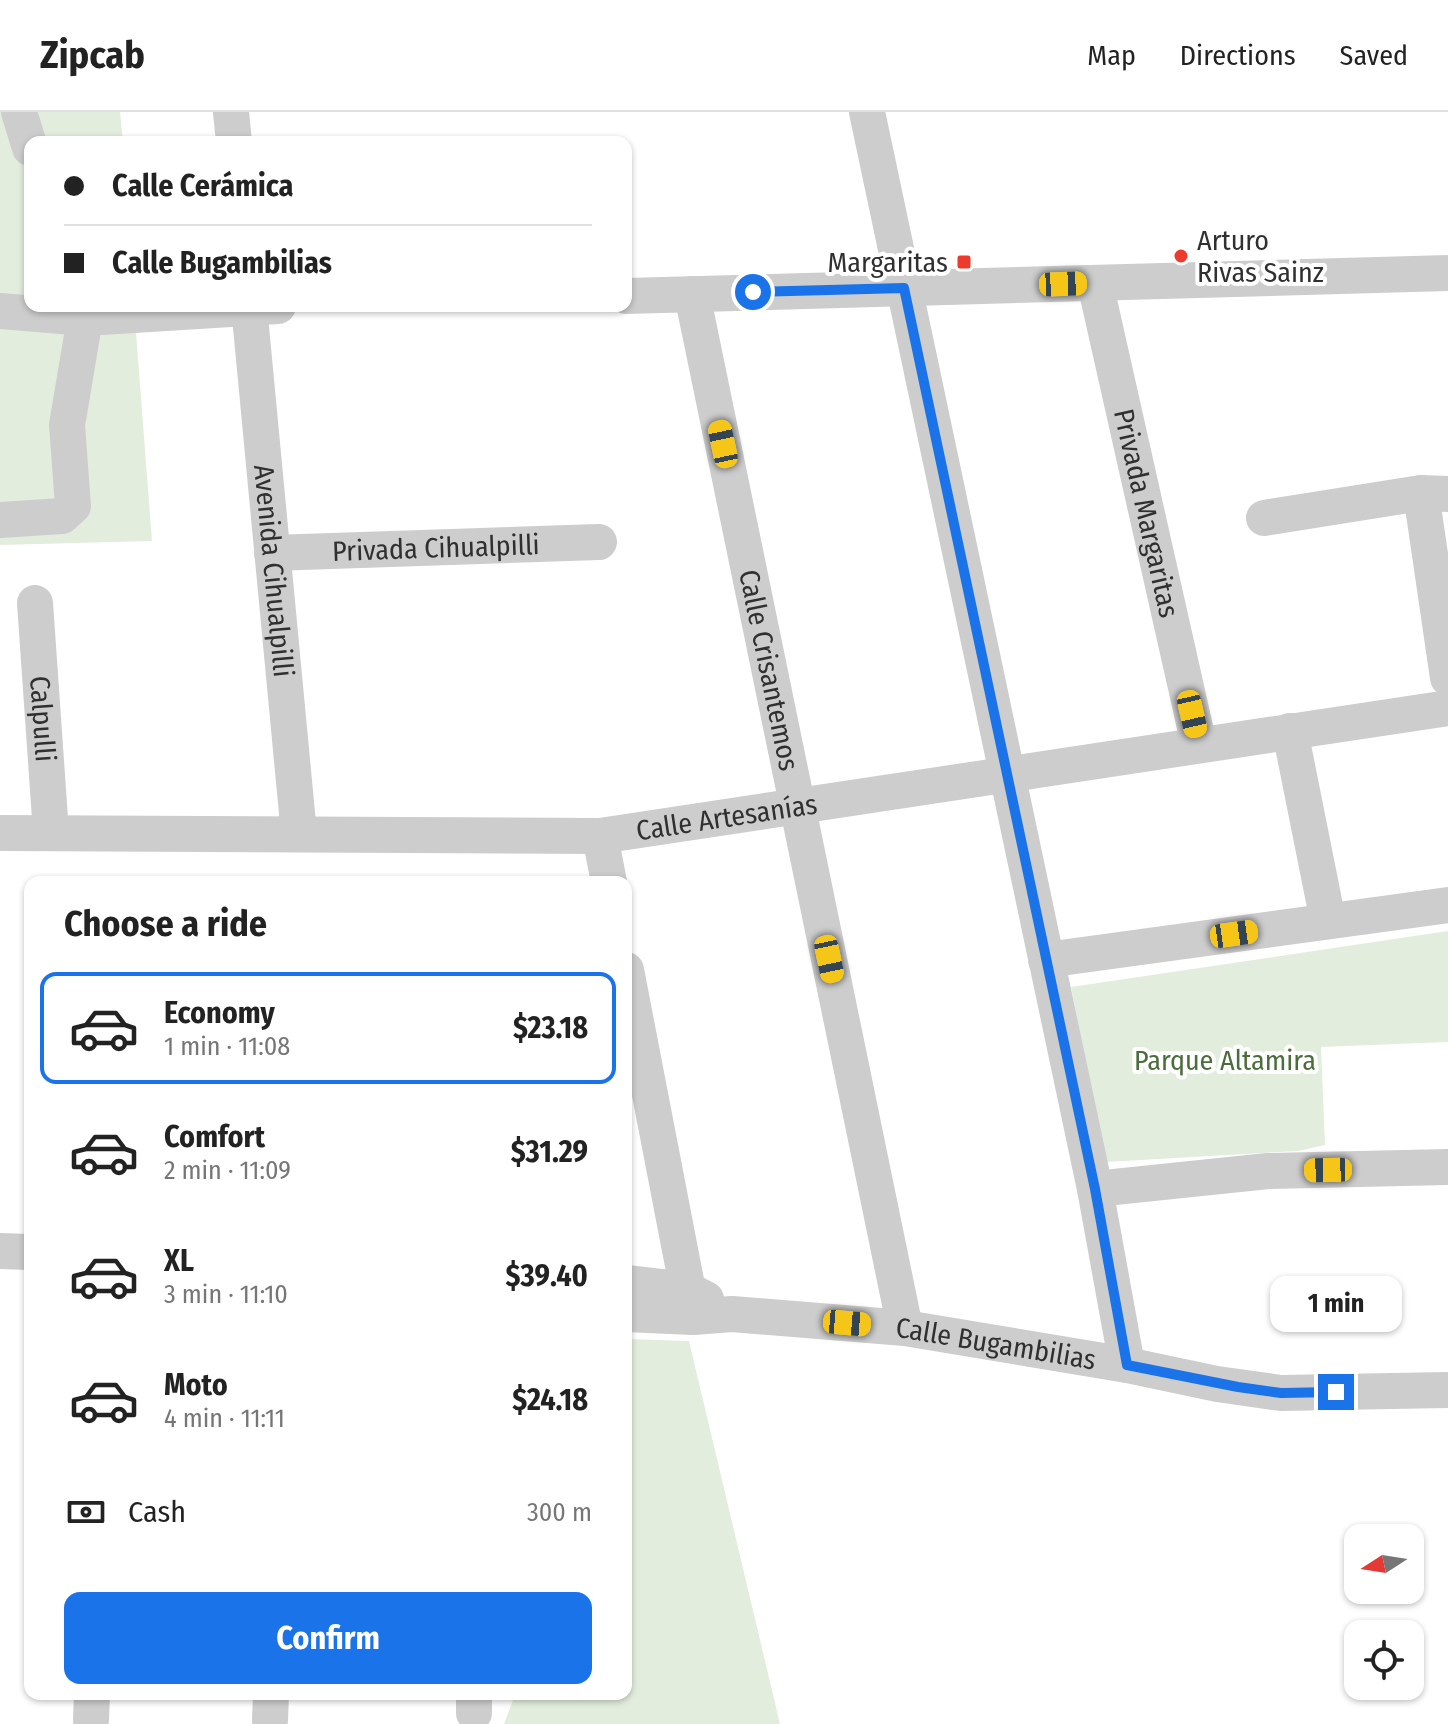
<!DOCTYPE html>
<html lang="en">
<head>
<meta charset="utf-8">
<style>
	:root { --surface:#fff; --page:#f6f6f6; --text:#222; --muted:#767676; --line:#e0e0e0; --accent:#1a73e8 }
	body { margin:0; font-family:"Fira Sans Condensed",sans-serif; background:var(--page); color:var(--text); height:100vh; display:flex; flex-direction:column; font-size:30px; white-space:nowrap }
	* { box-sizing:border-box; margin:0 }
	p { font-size:26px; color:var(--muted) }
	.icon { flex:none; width:44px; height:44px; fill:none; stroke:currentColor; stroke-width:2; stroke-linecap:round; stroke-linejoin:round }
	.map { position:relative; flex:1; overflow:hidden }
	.side { position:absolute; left:24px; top:764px; width:608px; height:824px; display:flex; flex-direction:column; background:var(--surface); border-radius:16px; box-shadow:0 2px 6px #0004 }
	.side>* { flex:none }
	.guide { position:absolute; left:24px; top:24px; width:608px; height:176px; border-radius:16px; box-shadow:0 2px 6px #0004; display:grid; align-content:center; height:176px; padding:0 40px; background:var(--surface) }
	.needle { width:52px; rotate:258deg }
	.controls { position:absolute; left:1344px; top:1412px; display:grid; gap:16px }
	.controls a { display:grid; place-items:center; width:80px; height:80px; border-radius:16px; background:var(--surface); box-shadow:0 2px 6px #0004; font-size:40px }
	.end { position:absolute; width:36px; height:36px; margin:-18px; border:10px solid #1a73e8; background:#fff; box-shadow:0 0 0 4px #fff }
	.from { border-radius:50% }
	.bubble { position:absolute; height:56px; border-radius:16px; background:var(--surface); box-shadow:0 2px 6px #0004; font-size:26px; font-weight:700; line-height:56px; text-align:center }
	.car { position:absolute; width:24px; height:48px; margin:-24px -12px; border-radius:10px; box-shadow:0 0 6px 2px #0007; background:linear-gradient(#f5c518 24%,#345 0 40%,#f5c518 0 76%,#345 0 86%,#f5c518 0) }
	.guide b { display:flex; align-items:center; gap:28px; height:76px; font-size:30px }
	.guide b+b { border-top:2px solid var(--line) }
	.guide i { width:20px; height:20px; background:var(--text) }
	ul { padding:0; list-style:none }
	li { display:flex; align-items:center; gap:24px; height:112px; margin:0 16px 12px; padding:0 24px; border:4px solid transparent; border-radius:16px }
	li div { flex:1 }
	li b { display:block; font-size:30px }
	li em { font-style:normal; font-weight:700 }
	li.current { border-color:var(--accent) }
	li>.icon { width:72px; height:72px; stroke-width:1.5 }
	h2 { padding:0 40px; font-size:36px; line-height:96px }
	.pay { display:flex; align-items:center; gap:20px; height:88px; padding:0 40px; font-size:30px }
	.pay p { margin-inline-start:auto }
	.primary-button { display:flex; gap:16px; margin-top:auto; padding:16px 40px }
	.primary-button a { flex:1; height:92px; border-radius:16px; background:var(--accent); color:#fff; font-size:32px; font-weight:700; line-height:92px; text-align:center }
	header { display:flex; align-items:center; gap:48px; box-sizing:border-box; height:112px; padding:0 40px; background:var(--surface); border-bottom:2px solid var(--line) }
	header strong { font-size:38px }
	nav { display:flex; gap:44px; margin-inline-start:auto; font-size:28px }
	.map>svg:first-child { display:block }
	.green { fill:#e3eddd }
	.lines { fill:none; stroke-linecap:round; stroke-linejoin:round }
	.minor { stroke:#cdcdcd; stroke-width:36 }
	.route { stroke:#1a73e8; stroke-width:10 }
	.poi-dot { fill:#ec3a2d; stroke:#fff; stroke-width:3 }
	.labels { text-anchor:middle; stroke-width:8; stroke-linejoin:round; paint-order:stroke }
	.poi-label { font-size:28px; fill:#303030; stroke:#fff; text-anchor:start }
	.street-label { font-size:28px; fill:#303030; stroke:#fff }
	.park-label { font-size:28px; fill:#4b6d3b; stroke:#fff }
</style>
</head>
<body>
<header>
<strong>Zipcab</strong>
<nav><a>Map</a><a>Directions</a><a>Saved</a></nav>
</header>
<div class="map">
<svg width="1448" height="1612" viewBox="0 0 1448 1612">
	<rect width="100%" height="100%" fill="#fff"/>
	<!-- green -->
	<path class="green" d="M0 0H120L123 30H30V194H134L152 429 0 433Z
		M1448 819V930L1321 935 1325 1033 1298 1039 1106 1050 1071 875Z
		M626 1227 689 1229 780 1612H504L513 1588 511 1582H626Z"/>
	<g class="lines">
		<!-- minor -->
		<g class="minor">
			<path d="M19 0 30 36"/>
			<path d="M231 0 234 30"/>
			<path d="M867 0 1095 1077 1127 1253"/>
			<path id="s1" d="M1095 171 1199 633"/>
			<path id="s2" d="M692 182 905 1216"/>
			<path d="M626 184 1448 161"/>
			<path id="s3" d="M249 194 299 722"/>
			<path d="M0 199 85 206 278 194"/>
			<path d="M1421 381 1448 566"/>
			<path d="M1264 406 1421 381 1448 382"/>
			<path d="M0 408 62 404 73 394 67 313 85 206 81 194"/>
			<path id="s4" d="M272 441 599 430"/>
			<path id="s5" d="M35 491 51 721"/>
			<path d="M1290 619 1328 809"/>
			<path id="s6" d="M0 721 600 724 1448 596"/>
			<path d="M600 724 609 770"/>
			<path d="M1046 848 1448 793"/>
			<path d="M626 858 693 1205"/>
			<path d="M1095 1077 1268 1059 1448 1055"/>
			<path d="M0 1139 30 1140"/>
			<path d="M626 1171 688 1178 706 1187"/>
			<path id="s7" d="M626 1202 693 1205 732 1202 905 1216 1127 1253 1217 1272 1281 1281 1448 1278"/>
			<path d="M474 1601V1582"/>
			<path d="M91 1608 92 1582"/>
			<path d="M270 1608 271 1582"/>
		</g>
	</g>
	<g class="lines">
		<!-- route -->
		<path class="route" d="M753 180 904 176 1095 1077 1127 1253 1238 1275 1281 1281 1336 1280"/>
	</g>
	<!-- markers -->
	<g class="poi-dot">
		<circle cx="1181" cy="144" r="8"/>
		<rect x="956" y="142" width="16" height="16" rx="4"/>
	</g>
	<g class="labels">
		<!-- poi labels -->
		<g class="poi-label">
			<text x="1197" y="138">Arturo<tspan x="1197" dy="32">Rivas Sainz</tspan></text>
			<text x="948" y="160" text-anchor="end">Margaritas</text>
		</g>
		<!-- street labels -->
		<g class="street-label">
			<text dy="10" stroke="none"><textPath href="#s1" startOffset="236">Privada Margaritas</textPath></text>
			<text dy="10" stroke="none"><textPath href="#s4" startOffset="164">Privada Cihualpilli</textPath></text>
			<text dy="10" stroke="none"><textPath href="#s3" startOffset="266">Avenida Cihualpilli</textPath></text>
			<text dy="10" stroke="none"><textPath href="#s2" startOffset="384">Calle Crisantemos</textPath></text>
			<text dy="10" stroke="none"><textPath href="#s5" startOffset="116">Calpulli</textPath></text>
			<text dy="10" stroke="none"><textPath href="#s6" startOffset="728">Calle Artesanías</textPath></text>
			<text dy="10" stroke="none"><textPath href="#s7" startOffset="372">Calle Bugambilias</textPath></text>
		</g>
		<!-- park labels -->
		<g class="park-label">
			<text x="1225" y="958">Parque Altamira</text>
		</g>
	</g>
</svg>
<div class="controls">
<a><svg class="needle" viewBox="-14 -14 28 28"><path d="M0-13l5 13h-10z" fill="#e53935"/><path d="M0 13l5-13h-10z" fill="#767676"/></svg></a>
<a><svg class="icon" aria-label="locate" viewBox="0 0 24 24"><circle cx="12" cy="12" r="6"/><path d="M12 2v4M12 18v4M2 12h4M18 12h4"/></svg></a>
</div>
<i class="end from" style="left:753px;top:180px"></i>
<i class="end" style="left:1336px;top:1280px"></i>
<div class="bubble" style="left:1270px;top:1164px;width:132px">1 min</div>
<i class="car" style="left:1063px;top:172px;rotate:88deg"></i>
<i class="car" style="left:723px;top:332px;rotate:348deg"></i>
<i class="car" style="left:1192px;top:602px;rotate:167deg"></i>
<i class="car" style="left:1234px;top:822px;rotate:82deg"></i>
<i class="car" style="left:829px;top:847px;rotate:168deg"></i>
<i class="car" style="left:1328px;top:1058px;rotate:269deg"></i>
<i class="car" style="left:847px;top:1211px;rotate:95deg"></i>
<div class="guide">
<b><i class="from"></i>Calle Cerámica</b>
<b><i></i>Calle Bugambilias</b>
</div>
<section class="side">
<h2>Choose a ride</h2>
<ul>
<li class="current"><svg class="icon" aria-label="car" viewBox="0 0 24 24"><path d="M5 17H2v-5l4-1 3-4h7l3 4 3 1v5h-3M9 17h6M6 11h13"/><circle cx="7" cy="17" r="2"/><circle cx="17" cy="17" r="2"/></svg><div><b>Economy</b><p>1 min · 11:08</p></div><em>$23.18</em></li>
<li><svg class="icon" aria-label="car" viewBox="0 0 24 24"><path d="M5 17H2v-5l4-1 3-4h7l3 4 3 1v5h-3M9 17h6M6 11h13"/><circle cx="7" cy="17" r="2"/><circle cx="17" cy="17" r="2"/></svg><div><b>Comfort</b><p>2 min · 11:09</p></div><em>$31.29</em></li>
<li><svg class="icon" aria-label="car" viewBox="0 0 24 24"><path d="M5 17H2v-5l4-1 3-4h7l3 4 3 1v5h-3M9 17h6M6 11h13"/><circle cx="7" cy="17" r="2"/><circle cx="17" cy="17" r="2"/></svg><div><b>XL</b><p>3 min · 11:10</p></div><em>$39.40</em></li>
<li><svg class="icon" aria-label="car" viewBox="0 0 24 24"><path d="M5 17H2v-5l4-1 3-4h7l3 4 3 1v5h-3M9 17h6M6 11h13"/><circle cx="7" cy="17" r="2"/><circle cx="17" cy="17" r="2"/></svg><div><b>Moto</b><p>4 min · 11:11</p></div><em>$24.18</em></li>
</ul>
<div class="pay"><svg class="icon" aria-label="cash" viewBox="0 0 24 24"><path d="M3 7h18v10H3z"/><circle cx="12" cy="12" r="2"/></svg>Cash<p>300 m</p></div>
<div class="primary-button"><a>Confirm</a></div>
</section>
</div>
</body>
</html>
